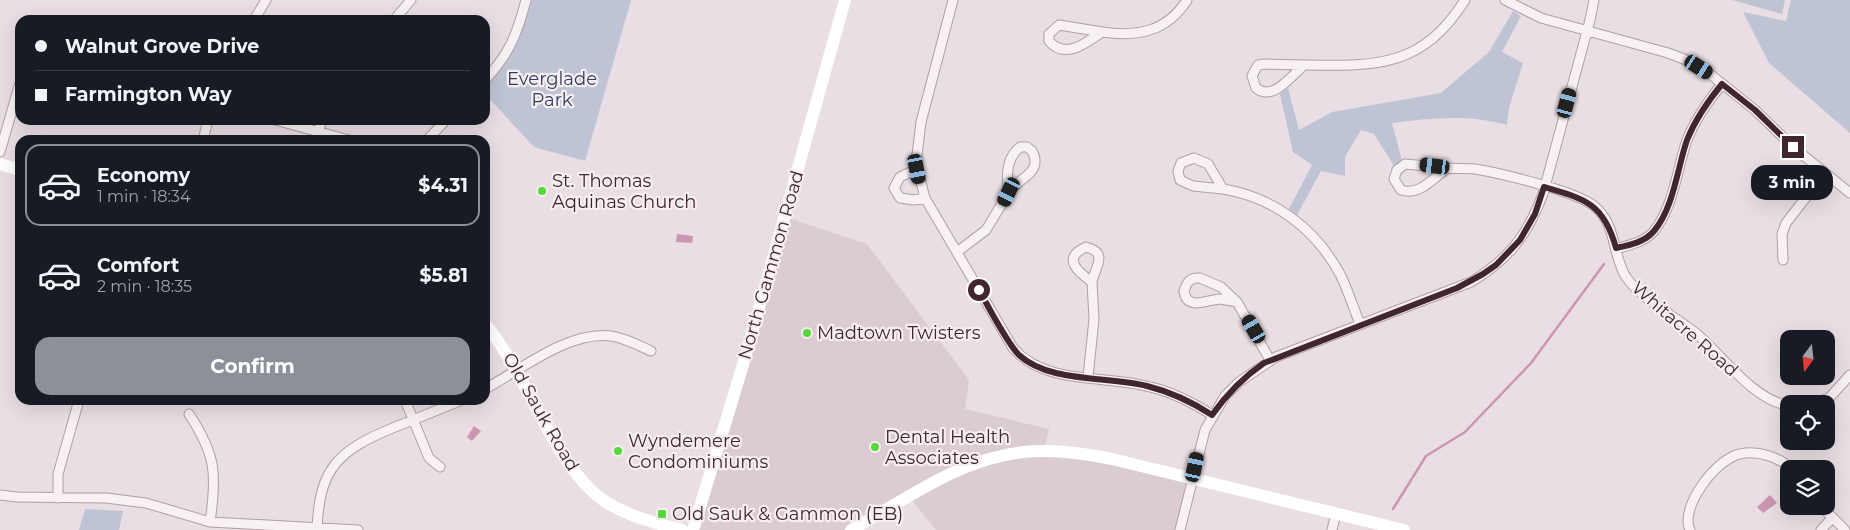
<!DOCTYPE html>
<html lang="en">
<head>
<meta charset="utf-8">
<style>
	:root { --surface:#171b24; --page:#242831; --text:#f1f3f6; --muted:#9ea1a6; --line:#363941; --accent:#8c9099 }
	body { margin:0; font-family:Montserrat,sans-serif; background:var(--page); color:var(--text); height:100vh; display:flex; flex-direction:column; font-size:19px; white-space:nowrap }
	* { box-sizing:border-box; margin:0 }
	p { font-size:16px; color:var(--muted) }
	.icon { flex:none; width:28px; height:28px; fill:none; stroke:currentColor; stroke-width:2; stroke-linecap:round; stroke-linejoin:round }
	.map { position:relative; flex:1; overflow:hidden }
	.drawer { position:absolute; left:15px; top:135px; width:475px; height:270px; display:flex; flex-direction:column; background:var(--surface); border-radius:15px; box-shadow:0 5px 20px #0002 }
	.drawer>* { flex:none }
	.banner { position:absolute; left:15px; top:15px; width:475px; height:110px; border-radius:15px; box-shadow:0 5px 20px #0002; display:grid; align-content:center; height:110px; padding:0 20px; background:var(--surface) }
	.needle { width:32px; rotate:195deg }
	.buttons { position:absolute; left:1780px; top:330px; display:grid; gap:10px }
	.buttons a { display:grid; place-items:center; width:55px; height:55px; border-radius:10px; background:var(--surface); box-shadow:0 5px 20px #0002; font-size:25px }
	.end { position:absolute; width:22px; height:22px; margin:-11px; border:6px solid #412631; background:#fff; box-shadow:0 0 0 2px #fff }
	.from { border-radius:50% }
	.bubble { position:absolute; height:35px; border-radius:15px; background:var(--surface); box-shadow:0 5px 20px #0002; font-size:16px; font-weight:700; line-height:35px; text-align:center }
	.car { position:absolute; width:15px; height:30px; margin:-15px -8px; border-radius:6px; box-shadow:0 0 4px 1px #0007; background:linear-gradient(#222 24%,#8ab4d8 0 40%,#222 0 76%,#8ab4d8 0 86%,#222 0) }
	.banner b { display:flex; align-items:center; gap:18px; height:48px; font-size:19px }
	.banner b+b { border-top:1px solid var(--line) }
	.banner i { width:12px; height:12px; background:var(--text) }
	ul { padding:9px 0 0; list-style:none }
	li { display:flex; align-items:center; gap:15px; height:82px; margin:0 10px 8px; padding:0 10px; border:2px solid transparent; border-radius:15px }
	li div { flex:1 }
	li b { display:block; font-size:19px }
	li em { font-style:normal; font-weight:700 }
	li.on { border-color:var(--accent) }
	li>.icon { width:45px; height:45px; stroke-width:1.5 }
	.primary-button { display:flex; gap:10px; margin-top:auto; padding:10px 20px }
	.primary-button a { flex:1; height:58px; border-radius:15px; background:var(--accent); color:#fff; font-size:20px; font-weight:700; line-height:58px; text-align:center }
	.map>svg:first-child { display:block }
	.built { fill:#dbccd2 }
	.green { fill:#bec4d3 }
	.water { fill:#cc96b2 }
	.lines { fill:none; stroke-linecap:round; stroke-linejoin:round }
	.stream { stroke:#cc96b2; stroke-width:2.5 }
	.street-casing { stroke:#b09fa6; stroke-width:11 }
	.street { stroke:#f7f1f3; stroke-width:9 }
	.secondary { stroke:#fff; stroke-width:12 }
	.route { stroke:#412631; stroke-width:6 }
	.poi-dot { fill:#56d839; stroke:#f6eef1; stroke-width:2 }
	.labels { text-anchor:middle; stroke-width:4.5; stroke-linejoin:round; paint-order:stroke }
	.park-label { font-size:18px; fill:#323c5e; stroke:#f6eef1 }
	.poi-label { font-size:18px; fill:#412631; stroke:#f6eef1; text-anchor:start }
	.street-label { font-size:18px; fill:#412631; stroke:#f6eef1 }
</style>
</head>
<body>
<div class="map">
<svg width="1850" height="530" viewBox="0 0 1850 530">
	<rect width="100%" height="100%" fill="#e9dee3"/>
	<!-- built -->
	<path class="built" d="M785 217 867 244 969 380 965 409 1049 429 1044 450 1193 478 1180 530H936L909 497 851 530H693Z"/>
	<!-- green -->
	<path class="green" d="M532 0H631L585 161 534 147 485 94V87C513 59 521 37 532 0Z
		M1732 0H1785L1782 14Z
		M1791 0H1850V133L1769 63 1743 12 1786 21Z
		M1513 11 1521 16 1502 52 1523 63 1509 108 1507 125C1468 114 1432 118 1392 123L1402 161 1394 166 1374 134 1361 130 1345 157V176L1321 171 1297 215 1289 209 1312 165 1293 152 1280 94 1288 88 1299 130 1332 112 1441 93 1489 52Z
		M85 509 123 511 119 530H79Z"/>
	<!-- water -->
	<path class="water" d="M677 234 693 236 692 243 676 242Z
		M474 426 481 431 472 441 467 437Z
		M1770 495 1777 503 1763 513 1757 507Z"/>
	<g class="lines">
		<!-- stream -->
		<path class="stream" d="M1393 509 1426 456 1465 432 1531 363 1604 264"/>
		<!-- street casing -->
		<g class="street-casing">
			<path id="street" d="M953 0 921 122 916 163 925 198 1013 348C1045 385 1103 375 1146 386 1170 391 1192 402 1212 415
				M1505 0 1541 18 1668 53 1689 61 1710 74 1755 110 1793 147 1850 193
				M254 20 266 0
				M394 20 411 0
				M1059 25 1102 32C1086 43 1065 60 1049 41V34Z
				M1102 32C1137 37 1167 32 1187 0
				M1264 64 1304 65C1291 76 1273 102 1256 88L1252 76 1258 65Z
				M1304 65C1376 66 1422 68 1465 0
				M485 80C510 53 517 34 526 0
				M275 120 349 140
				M318 132 322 120
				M203 140 208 120
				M427 140 446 120
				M1020 147H1027L1032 151C1044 173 1018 178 1009 192 1006 176 1006 158 1020 147Z
				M0 152 20 83
				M1194 158 1208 164 1223 189 1193 186 1180 180 1178 171 1181 163Z
				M1405 164 1448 168C1432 178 1421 196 1401 190L1394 179 1397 170Z
				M1448 168C1457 169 1466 168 1475 169 1499 173 1576 191 1594 206 1617 224 1612 255 1626 277 1641 299 1676 317 1697 334 1724 357 1752 399 1789 406
				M917 169 900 177 894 188 900 198 914 200 925 198
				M1223 189C1273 197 1315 228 1340 274 1348 290 1353 307 1360 324
				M1086 247C1109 253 1095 267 1092 282 1078 272 1061 258 1086 247Z
				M1616 249C1629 245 1645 242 1654 231 1674 206 1677 169 1687 140 1695 120 1708 101 1722 84
				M957 252 986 230 1009 192
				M1783 260 1782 234 1786 223 1825 173
				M1200 278 1221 287 1237 302C1232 301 1226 300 1221 299 1208 299 1187 312 1184 291 1187 282 1190 277 1200 278Z
				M1237 302 1270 360
				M1088 377 1094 319 1092 282
				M485 389C520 370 570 330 611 336 625 338 638 345 651 351
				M405 400 429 458 440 467
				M1816 404 1830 397 1850 375
				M189 414C216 455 217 474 210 522
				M0 495 17 497 106 498 146 503 210 522 358 530
				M58 498V474L79 400
				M1821 506 1845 530
				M317 530C319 467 339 450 395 427 418 418 440 409 462 400
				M1180 530 1205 430 1225 396 1239 382 1276 357 1471 282C1509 259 1527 236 1543 194L1590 20 1594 0
				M1332 530 1336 513
				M1690 530C1679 507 1717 458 1740 454 1757 450 1780 457 1791 469
				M1821 530 1832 518"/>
		</g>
		<!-- street -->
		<use href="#street" class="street"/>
		<!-- secondary -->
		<path class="secondary" d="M0 164 20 170
			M485 324C528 374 552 464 603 500 626 516 656 523 682 530
			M693 530 745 358 845 0
			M851 530C906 500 960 458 1024 452 1054 449 1083 453 1112 459L1404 530"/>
	</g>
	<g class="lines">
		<!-- route -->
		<path class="route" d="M979 290C988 306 1007 343 1019 355 1049 383 1108 376 1147 386 1171 392 1192 402 1212 415 1227 394 1242 378 1264 363L1457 288 1483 274 1496 265 1520 240 1535 214 1544 187C1586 199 1604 204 1616 248 1630 245 1645 242 1654 231 1674 207 1677 169 1687 140 1695 120 1708 101 1722 84L1755 110 1793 147"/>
	</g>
	<!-- markers -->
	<g class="poi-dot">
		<circle cx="542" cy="191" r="5"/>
		<circle cx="807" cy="333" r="5"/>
		<circle cx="875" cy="447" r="5"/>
		<circle cx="618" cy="451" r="5"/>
		<rect x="657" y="509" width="10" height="10" rx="2.5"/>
	</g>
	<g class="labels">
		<!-- park labels -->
		<g class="park-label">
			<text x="552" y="85">Everglade<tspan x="552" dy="21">Park</tspan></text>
		</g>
		<!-- poi labels -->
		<g class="poi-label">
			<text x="552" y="187">St. Thomas<tspan x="552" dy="21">Aquinas Church</tspan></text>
			<text x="817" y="339">Madtown Twisters</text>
			<text x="885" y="443">Dental Health<tspan x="885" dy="21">Associates</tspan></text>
			<text x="628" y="447">Wyndemere<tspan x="628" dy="21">Condominiums</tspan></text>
			<text x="672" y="520">Old Sauk &amp; Gammon (EB)</text>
		</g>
		<!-- street labels -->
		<g class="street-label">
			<text transform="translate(771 265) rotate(-74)" y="6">North Gammon Road</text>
			<text transform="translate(1685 329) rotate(41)" y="6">Whitacre Road</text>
			<text transform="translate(541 412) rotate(60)" y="6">Old Sauk Road</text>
		</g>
	</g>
</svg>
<div class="buttons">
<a><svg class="needle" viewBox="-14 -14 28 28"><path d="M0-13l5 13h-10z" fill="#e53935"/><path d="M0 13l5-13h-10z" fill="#9ea1a6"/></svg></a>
<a><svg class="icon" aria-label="locate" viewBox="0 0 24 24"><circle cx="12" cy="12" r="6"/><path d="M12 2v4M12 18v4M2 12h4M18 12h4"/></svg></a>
<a><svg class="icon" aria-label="layers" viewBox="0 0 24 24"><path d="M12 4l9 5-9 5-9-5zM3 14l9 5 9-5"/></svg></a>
</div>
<i class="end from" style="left:979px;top:290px"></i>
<i class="end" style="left:1793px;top:147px"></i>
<div class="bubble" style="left:1751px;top:165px;width:82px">3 min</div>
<i class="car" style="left:1699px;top:67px;rotate:123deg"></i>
<i class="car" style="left:1567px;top:103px;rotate:15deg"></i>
<i class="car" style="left:1435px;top:166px;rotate:277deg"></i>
<i class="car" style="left:917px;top:169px;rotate:169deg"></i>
<i class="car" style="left:1009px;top:192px;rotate:206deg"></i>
<i class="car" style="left:1254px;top:329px;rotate:330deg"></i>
<i class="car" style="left:1195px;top:467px;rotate:12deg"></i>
<div class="banner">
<b><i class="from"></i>Walnut Grove Drive</b>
<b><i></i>Farmington Way</b>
</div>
<section class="drawer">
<ul>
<li class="on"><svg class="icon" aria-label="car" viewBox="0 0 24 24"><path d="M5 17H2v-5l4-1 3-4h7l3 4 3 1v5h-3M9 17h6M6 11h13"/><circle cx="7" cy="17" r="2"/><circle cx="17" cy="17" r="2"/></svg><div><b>Economy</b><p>1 min · 18:34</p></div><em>$4.31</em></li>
<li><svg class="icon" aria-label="car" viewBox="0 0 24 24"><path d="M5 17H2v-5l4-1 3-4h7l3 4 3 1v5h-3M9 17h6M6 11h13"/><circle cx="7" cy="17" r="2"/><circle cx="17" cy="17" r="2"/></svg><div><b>Comfort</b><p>2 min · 18:35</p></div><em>$5.81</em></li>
</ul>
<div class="primary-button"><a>Confirm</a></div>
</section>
</div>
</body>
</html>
